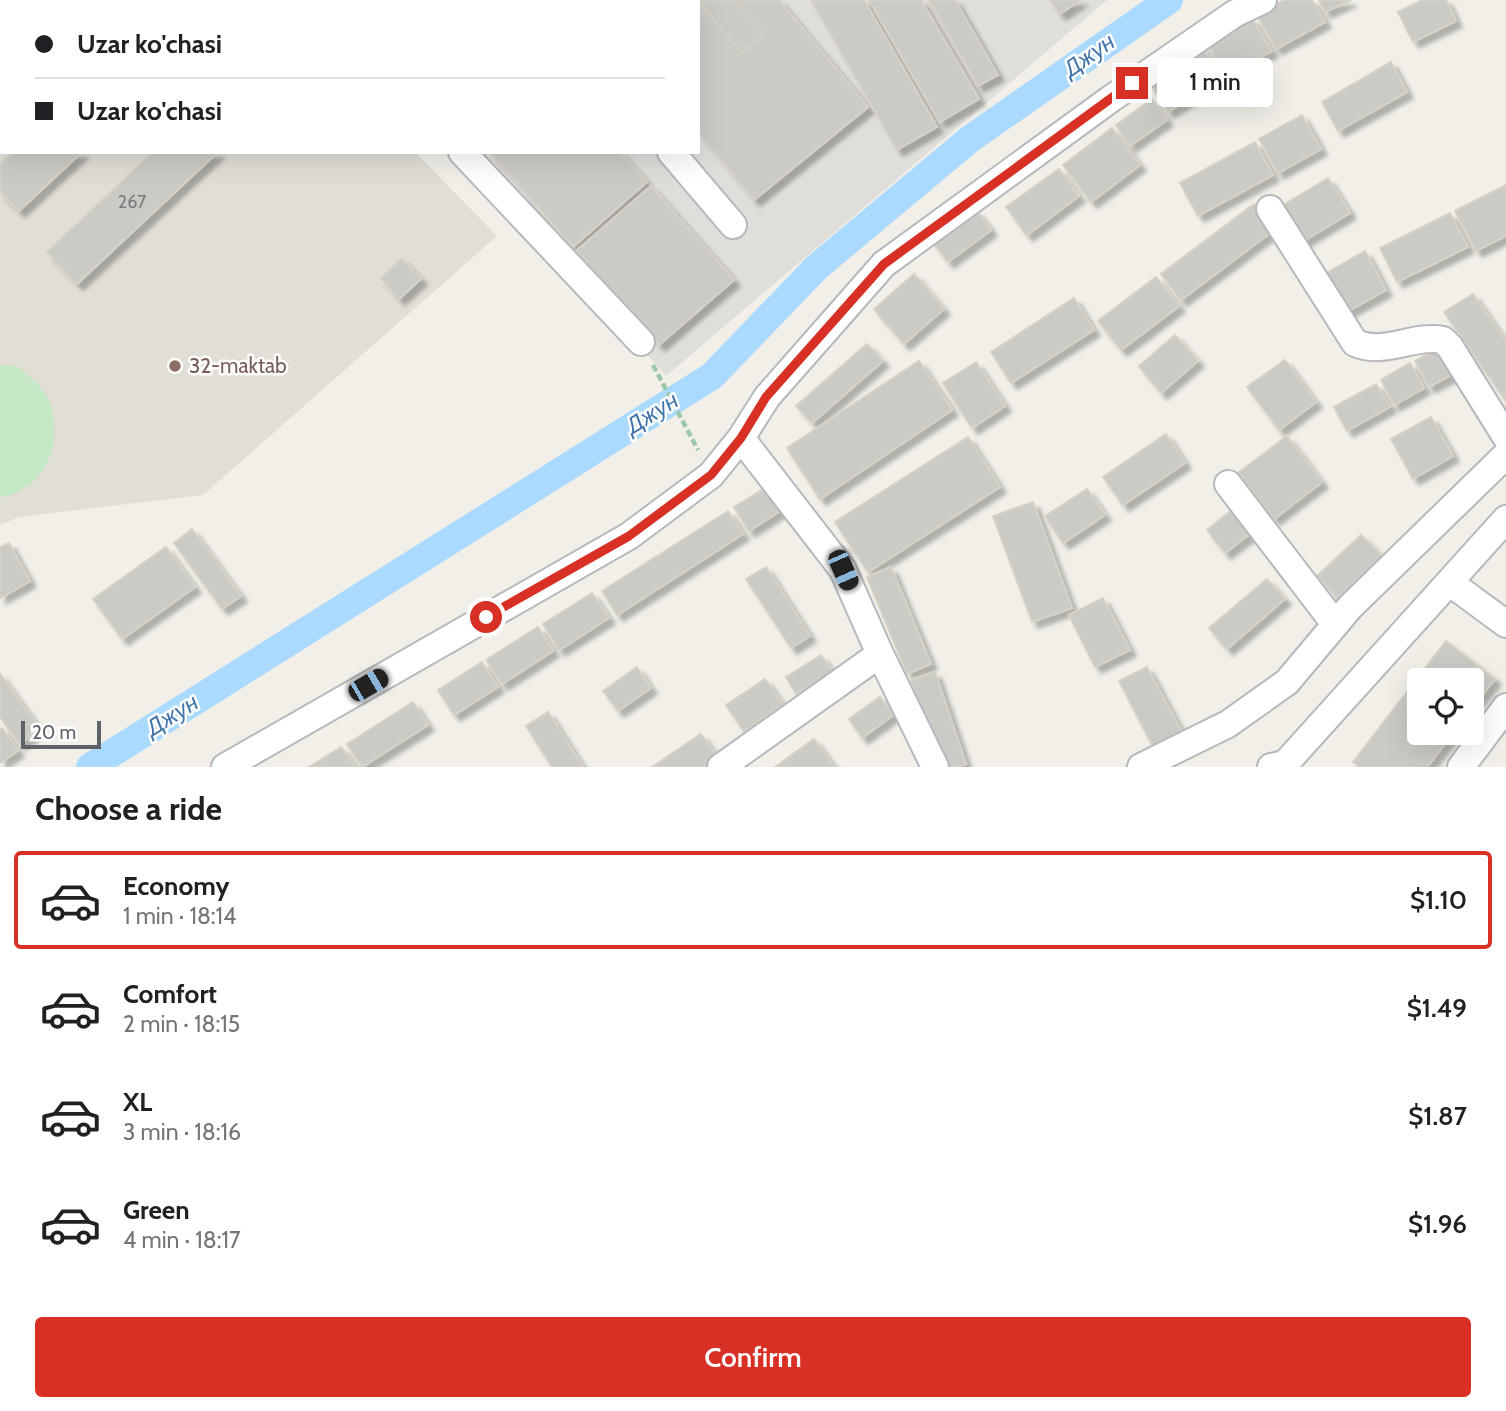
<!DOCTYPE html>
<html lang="en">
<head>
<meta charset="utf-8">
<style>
	:root { --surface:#fff; --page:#f6f6f6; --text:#202124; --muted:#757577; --line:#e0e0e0; --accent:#d93025 }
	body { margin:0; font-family:Cabin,sans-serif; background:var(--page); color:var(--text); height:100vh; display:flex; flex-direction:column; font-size:26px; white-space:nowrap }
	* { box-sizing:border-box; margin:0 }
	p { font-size:23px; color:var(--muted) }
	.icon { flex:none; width:38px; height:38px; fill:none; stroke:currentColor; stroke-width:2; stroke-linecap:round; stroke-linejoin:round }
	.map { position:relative; height:767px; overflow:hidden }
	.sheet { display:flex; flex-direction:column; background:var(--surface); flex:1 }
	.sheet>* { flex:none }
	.guide { position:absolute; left:0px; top:0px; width:700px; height:154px; box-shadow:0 7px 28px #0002; display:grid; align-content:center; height:154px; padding:0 35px; background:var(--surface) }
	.tools { position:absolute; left:1407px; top:668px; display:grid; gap:14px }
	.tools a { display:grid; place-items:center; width:77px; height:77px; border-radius:7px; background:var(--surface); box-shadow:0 7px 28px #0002; font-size:35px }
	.scale { position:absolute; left:21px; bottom:18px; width:80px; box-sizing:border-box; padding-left:7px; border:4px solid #5f6368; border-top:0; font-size:19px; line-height:24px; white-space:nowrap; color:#5f6368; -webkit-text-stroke:5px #fff; paint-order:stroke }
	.end { position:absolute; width:32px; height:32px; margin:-16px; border:9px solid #d93025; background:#fff; box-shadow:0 0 0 4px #fff }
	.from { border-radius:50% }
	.bubble { position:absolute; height:49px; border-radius:7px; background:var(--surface); box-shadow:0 7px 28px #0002; font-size:23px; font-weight:600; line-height:49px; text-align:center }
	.car { position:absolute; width:21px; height:42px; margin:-21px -10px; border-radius:9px; box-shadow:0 0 5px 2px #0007; background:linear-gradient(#222 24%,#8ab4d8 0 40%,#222 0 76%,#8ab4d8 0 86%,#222 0) }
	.guide b { display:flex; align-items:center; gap:24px; height:66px; font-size:26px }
	.guide b+b { border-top:2px solid var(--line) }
	.guide i { width:18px; height:18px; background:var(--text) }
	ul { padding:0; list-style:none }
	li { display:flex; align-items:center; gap:21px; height:98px; margin:0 14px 10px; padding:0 21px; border:4px solid transparent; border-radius:7px }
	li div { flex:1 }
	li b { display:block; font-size:26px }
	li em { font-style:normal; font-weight:600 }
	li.current { border-color:var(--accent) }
	li>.icon { width:63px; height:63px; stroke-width:1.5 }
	h2 { padding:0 35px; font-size:32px; line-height:84px }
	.cta { display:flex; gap:14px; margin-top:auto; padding:14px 35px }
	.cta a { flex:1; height:80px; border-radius:7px; background:var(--accent); color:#fff; font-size:28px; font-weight:600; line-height:80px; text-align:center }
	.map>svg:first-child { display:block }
	.industrial { fill:#e0deda }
	.education { fill:#e1ded6 }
	.green { fill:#c5e8c5 }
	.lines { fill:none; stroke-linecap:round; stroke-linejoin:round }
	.canal { stroke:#aadaff; stroke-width:28 }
	.building { fill:#cccac5; stroke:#d6d1c6; stroke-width:2; filter:url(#shadow) }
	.minor-casing { stroke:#b5b8bc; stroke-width:30 }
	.path { stroke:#9cc7a9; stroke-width:4.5; stroke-dasharray:7 3.5; stroke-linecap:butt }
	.minor { stroke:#fff; stroke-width:26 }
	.route { stroke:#d93025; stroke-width:9 }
	.education-dot { fill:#8d6e63; stroke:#fff; stroke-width:2.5 }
	.labels { text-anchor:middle; stroke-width:5; stroke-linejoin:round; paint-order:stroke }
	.number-label { font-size:18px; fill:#7a7d7f }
	.education-label { font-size:21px; fill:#785e54; stroke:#fff; text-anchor:start }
	.water-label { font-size:23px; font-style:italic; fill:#4174aa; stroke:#fff }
</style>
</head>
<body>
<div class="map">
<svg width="1506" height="767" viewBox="0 0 1506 767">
	<defs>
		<filter id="shadow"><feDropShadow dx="6" dy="6" stdDeviation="2" flood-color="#0004"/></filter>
	</defs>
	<rect width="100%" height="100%" fill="#f1efe8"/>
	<!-- industrial -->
	<path class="industrial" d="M327 0H1107L666 376 464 152H698V2Z"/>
	<!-- education -->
	<path class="education" d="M0 0 267 2H2V152H415L497 236 203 495 19 517 0 525Z"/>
	<!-- green -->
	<path class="green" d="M0 365C5 366 12 365 16 367 21 368 26 373 29 376 67 404 62 470 20 490 13 494 8 497 0 497Z"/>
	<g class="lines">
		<!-- canal -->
		<path class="canal" d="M90 767 712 376 817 267 970 139 1169 0"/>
	</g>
	<!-- building -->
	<path class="building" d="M34 0H110L32 2Z
		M356 0H488L489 2H357Z
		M588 0H779L868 107 754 200 698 132V2Z
		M697 0H735L764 34 742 53Z
		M811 0H864L937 127 897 150Z
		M869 0H921L979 99 940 122Z
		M929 0H955L998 75 978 86Z
		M1050 0H1081L1060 14Z
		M1284 0H1312L1325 22 1276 49 1257 15Z
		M1319 0H1351L1325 12Z
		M1422 0H1446L1456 21 1413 42 1398 12Z
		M1252 18 1272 51 1226 77 1207 43Z
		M2 30V95L0 97V32Z
		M1201 45 1222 78 1168 112 1147 78Z
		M1391 62 1407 92 1338 131 1322 102Z
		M1152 99 1167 120 1130 146 1116 125Z
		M1302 115 1321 149 1278 173 1259 139Z
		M1112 128 1140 165 1091 202 1063 165Z
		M1255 142 1273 175 1198 216 1180 183Z
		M13 152H82L19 211 0 192V164Z
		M153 152H218L77 284 47 252Z
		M490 152H620L647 182 573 247Z
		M1059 169 1079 196 1027 235 1006 207Z
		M1328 178 1350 213 1302 242 1280 207Z
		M1506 185V236L1476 251 1455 211Z
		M651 186 734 280 659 345 576 251Z
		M1254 204 1274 230 1181 300 1161 274Z
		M977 211 991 230 948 262 933 243Z
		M1450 213 1468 247 1397 282 1380 248Z
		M1365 251 1386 290 1343 314 1321 276Z
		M402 259 421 279 399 299 381 278Z
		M914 274 944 309 904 344 874 309Z
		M1156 277 1179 306 1121 350 1098 321Z
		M1473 294 1506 342V401L1444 312Z
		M1074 298 1094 330 1011 383 991 352Z
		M1175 335 1198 361 1161 393 1139 366Z
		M867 344 883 361 812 423 796 406Z
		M1442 346 1457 372 1429 387 1415 361Z
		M1285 360 1316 402 1279 430 1247 387Z
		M919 361 952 410 820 499 787 448Z
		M976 362 1005 406 972 428 943 383Z
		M1410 363 1424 388 1394 405 1381 380Z
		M1376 384 1390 407 1347 431 1334 407Z
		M1431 417 1453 456 1413 479 1391 439Z
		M1166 434 1185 463 1123 505 1103 477Z
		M1287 436 1322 482 1274 519 1238 473Z
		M968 437 1000 487 868 572 835 522Z
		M768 486 783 509 749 531 734 507Z
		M1087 489 1105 515 1063 543 1045 516Z
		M1033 502 1072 608 1032 622 993 516Z
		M1237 506 1256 529 1225 553 1207 530Z
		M728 511 743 534 617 615 602 591Z
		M192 529 241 596 222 609 174 543Z
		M1361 535 1382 556 1337 598 1317 576Z
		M9 543 30 581 0 598V547Z
		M166 547 195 587 122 639 93 599Z
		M766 567 810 636 791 648 746 579Z
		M891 567 931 664 907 674 867 577Z
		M1267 579 1285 599 1227 649 1209 628Z
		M592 593 609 618 559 650 543 624Z
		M1103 598 1130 650 1095 667 1069 615Z
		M538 627 553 651 502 684 486 660Z
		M1446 641 1495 679 1472 708V681H1419V733H1453L1427 767H1359L1353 762Z
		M821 655 832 671 796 694 786 677Z
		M482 662 498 687 454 715 438 690Z
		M637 667 651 688 618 711 603 691Z
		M1147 667 1184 736 1155 751 1119 681Z
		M935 672 966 764 956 767H940L911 680Z
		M0 674 40 729 20 744 0 717Z
		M765 679 783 705 744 731 726 705Z
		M880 697 893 715 862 738 849 719Z
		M413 702 428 725 362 767 347 744Z
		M548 712 583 767H552L526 726Z
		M2 728 18 751 0 763V730Z
		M701 734 717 757 703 767H652Z
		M814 739 834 767H775Z
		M341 747 355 767H309Z"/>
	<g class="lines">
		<!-- minor casing -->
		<g class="minor-casing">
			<path id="minor" d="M318 0 320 2
				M541 0 543 2
				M462 152 641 342
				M671 152 733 225
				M1270 209 1355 343C1385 356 1413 334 1443 340L1450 347 1506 437
				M741 438 843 570 880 654 935 767
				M1228 484 1335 624
				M1449 582 1506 624
				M225 767 629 536 711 475 741 438 767 397 884 264 1112 98 1234 14 1263 0
				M721 767 880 654
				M1141 767 1228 724 1287 682 1350 607 1506 455
				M1271 767 1285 764 1506 519
				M1461 767 1506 707"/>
		</g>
		<!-- path -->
		<path class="path" d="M653 365 698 450"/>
		<!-- minor -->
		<use href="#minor" class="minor"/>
	</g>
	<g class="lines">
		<!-- route -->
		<path class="route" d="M486 617 629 536 711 475 741 438 766 397 884 264 1132 83"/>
	</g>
	<!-- markers -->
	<circle class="education-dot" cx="175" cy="366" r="7"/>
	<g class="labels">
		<!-- number labels -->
		<g class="number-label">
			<text x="132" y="208">267</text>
		</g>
		<!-- education labels -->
		<g class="education-label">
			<text x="189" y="373">32-maktab</text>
		</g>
		<!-- water labels -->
		<g class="water-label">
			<text transform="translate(1089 55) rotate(-35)" y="8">Джун</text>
			<text transform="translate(652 413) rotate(-32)" y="8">Джун</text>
			<text transform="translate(172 715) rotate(-32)" y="8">Джун</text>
		</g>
	</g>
</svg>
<div class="tools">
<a><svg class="icon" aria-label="locate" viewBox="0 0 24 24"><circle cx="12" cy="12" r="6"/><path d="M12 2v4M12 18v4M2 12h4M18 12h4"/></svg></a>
</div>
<div class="scale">20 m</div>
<i class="end from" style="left:486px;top:617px"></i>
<i class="end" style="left:1132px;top:83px"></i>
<div class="bubble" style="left:1157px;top:58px;width:116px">1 min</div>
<i class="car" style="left:843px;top:570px;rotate:156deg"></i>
<i class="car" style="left:368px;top:685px;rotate:60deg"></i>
<div class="guide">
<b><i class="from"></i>Uzar ko'chasi</b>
<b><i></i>Uzar ko'chasi</b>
</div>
</div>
<section class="sheet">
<h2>Choose a ride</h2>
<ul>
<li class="current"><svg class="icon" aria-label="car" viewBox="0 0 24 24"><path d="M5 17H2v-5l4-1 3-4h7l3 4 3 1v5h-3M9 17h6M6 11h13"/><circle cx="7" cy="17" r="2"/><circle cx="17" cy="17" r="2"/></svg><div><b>Economy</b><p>1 min · 18:14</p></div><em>$1.10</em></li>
<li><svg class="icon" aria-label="car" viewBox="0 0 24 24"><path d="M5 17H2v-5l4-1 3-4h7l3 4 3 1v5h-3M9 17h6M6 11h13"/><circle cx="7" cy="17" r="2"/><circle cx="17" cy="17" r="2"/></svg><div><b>Comfort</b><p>2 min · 18:15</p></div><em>$1.49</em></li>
<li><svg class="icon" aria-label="car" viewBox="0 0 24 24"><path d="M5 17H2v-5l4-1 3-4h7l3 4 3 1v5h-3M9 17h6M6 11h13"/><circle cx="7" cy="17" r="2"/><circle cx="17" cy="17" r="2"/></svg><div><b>XL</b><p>3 min · 18:16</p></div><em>$1.87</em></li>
<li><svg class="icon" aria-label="car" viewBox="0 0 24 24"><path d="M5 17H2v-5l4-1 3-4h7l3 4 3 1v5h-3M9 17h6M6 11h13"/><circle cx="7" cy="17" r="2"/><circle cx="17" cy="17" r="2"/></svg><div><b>Green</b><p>4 min · 18:17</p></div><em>$1.96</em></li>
</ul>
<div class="cta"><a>Confirm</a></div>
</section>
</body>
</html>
